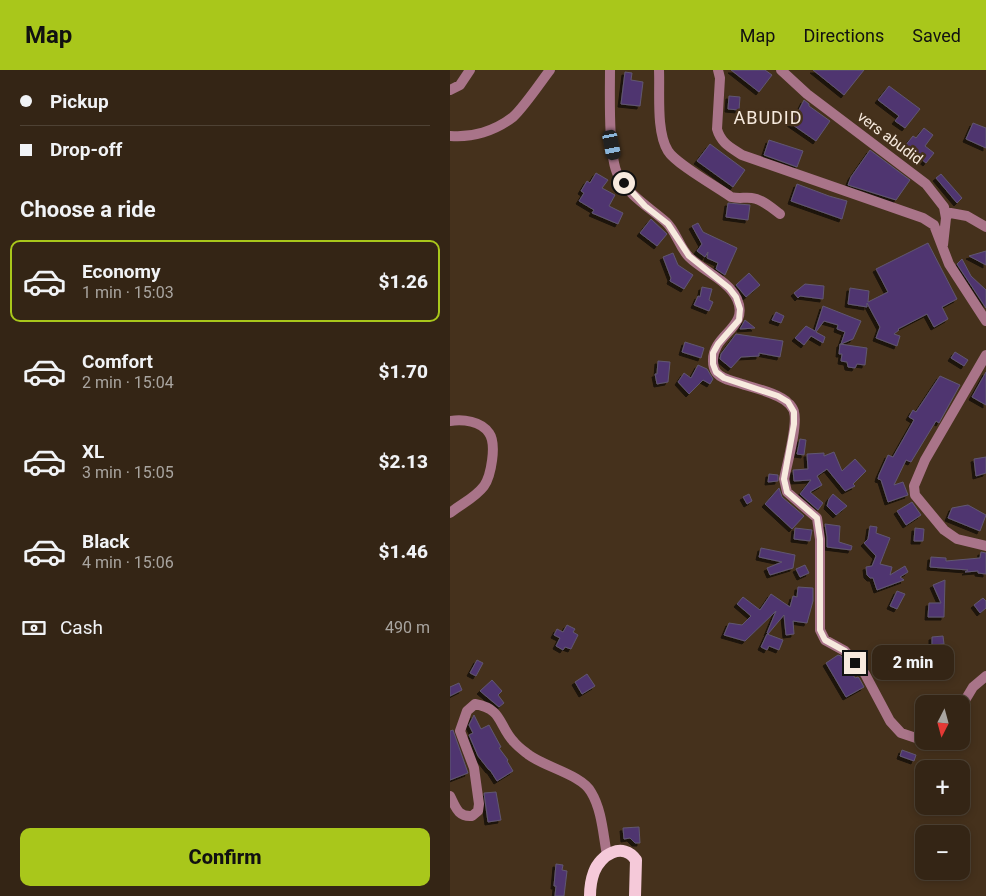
<!DOCTYPE html>
<html lang="en">
<head>
<meta charset="utf-8">
<style>
	:root { --surface:#342515; --page:#3f3122; --text:#f1f3f6; --muted:#a9a5a0; --line:#4e4234; --accent:#a9c71b }
	body { margin:0; font-family:Roboto,sans-serif; background:var(--page); color:var(--text); height:100vh; display:flex; flex-direction:column; font-size:19px; white-space:nowrap }
	* { box-sizing:border-box; margin:0 }
	p { font-size:16px; color:var(--muted) }
	.icon { flex:none; width:28px; height:28px; fill:none; stroke:currentColor; stroke-width:2; stroke-linecap:round; stroke-linejoin:round }
	.map { position:relative; flex:1; overflow:hidden }
	.drawer { display:flex; flex-direction:column; background:var(--surface); width:450px }
	.drawer>* { flex:none }
	.banner { display:grid; align-content:center; height:110px; padding:0 20px; background:var(--surface) }
	.needle { width:32px; rotate:186deg }
	.controls { position:absolute; left:465px; top:625px; display:grid; gap:10px }
	.controls a { display:grid; place-items:center; width:55px; height:55px; border-radius:10px; background:var(--surface); box-shadow:0 2px 8px #0003,0 0 0 1px var(--line); font-size:25px }
	.end { position:absolute; width:22px; height:22px; margin:-11px; border:6px solid #f7eade; background:#111; box-shadow:0 0 0 2px #111 }
	.from { border-radius:50% }
	.bubble { position:absolute; height:35px; border-radius:10px; background:var(--surface); box-shadow:0 2px 8px #0003,0 0 0 1px var(--line); font-size:16px; font-weight:800; line-height:35px; text-align:center }
	.car { position:absolute; width:15px; height:30px; margin:-15px -8px; border-radius:6px; box-shadow:0 0 4px 1px #0007; background:linear-gradient(#222 24%,#8ab4d8 0 40%,#222 0 76%,#8ab4d8 0 86%,#222 0) }
	.banner b { display:flex; align-items:center; gap:18px; height:48px; font-size:19px }
	.banner b+b { border-top:1px solid var(--line) }
	.banner i { width:12px; height:12px; background:var(--text) }
	ul { padding:0; list-style:none }
	li { display:flex; align-items:center; gap:15px; height:82px; margin:0 10px 8px; padding:0 10px; border:2px solid transparent; border-radius:10px }
	li div { flex:1 }
	li b { display:block; font-size:19px }
	li em { font-style:normal; font-weight:800 }
	li.current { border-color:var(--accent) }
	li>.icon { width:45px; height:45px; stroke-width:1.5 }
	h2 { padding:0 20px; font-size:22px; line-height:60px }
	.pay { display:flex; align-items:center; gap:12px; height:55px; padding:0 20px; font-size:19px }
	.pay p { margin-inline-start:auto }
	.action { display:flex; gap:10px; margin-top:auto; padding:10px 20px }
	.action a { flex:1; height:58px; border-radius:10px; background:var(--accent); color:#111; font-size:20px; font-weight:800; line-height:58px; text-align:center }
	header { display:flex; align-items:center; gap:30px; box-sizing:border-box; height:70px; padding:0 25px; background:var(--accent); color:#111 }
	header strong { font-size:24px }
	nav { display:flex; gap:28px; margin-inline-start:auto; font-size:18px }
	main { display:flex; flex:1; min-height:0 }
	.map>svg:first-child { display:block }
	.building { fill:#4f3670; stroke:#615771; filter:url(#shadow) }
	.lines { fill:none; stroke-linecap:round; stroke-linejoin:round }
	.minor { stroke:#a97489; stroke-width:10 }
	.major { stroke:#f5c9d9; stroke-width:12 }
	.route { stroke:#f7eade; stroke-width:6 }
	.labels { text-anchor:middle; stroke-width:5; stroke-linejoin:round; paint-order:stroke }
	.street-label { font-size:15px; fill:#f7eade; stroke:#45311c }
	.quarter-label { font-size:18px; letter-spacing:1px; fill:#f7eade; stroke:#45311c }
</style>
</head>
<body>
<header>
<strong>Map</strong>
<nav><a>Map</a><a>Directions</a><a>Saved</a></nav>
</header>
<main>
<section class="drawer">
<div class="banner">
<b><i class="from"></i>Pickup</b>
<b><i></i>Drop-off</b>
</div>
<h2>Choose a ride</h2>
<ul>
<li class="current"><svg class="icon" aria-label="car" viewBox="0 0 24 24"><path d="M5 17H2v-5l4-1 3-4h7l3 4 3 1v5h-3M9 17h6M6 11h13"/><circle cx="7" cy="17" r="2"/><circle cx="17" cy="17" r="2"/></svg><div><b>Economy</b><p>1 min · 15:03</p></div><em>$1.26</em></li>
<li><svg class="icon" aria-label="car" viewBox="0 0 24 24"><path d="M5 17H2v-5l4-1 3-4h7l3 4 3 1v5h-3M9 17h6M6 11h13"/><circle cx="7" cy="17" r="2"/><circle cx="17" cy="17" r="2"/></svg><div><b>Comfort</b><p>2 min · 15:04</p></div><em>$1.70</em></li>
<li><svg class="icon" aria-label="car" viewBox="0 0 24 24"><path d="M5 17H2v-5l4-1 3-4h7l3 4 3 1v5h-3M9 17h6M6 11h13"/><circle cx="7" cy="17" r="2"/><circle cx="17" cy="17" r="2"/></svg><div><b>XL</b><p>3 min · 15:05</p></div><em>$2.13</em></li>
<li><svg class="icon" aria-label="car" viewBox="0 0 24 24"><path d="M5 17H2v-5l4-1 3-4h7l3 4 3 1v5h-3M9 17h6M6 11h13"/><circle cx="7" cy="17" r="2"/><circle cx="17" cy="17" r="2"/></svg><div><b>Black</b><p>4 min · 15:06</p></div><em>$1.46</em></li>
</ul>
<div class="pay"><svg class="icon" aria-label="cash" viewBox="0 0 24 24"><path d="M3 7h18v10H3z"/><circle cx="12" cy="12" r="2"/></svg>Cash<p>490 m</p></div>
<div class="action"><a>Confirm</a></div>
</section>
<div class="map">
<svg width="536" height="826" viewBox="0 0 536 826">
	<defs>
		<filter id="shadow"><feDropShadow dx="-3" dy="3" stdDeviation="0" flood-color="#0009"/></filter>
	</defs>
	<rect width="100%" height="100%" fill="#45311c"/>
	<!-- building -->
	<path class="building" d="M281 0H315L322 5 309 22Z
		M363 0H414L394 25Z
		M175 2 182 3 181 10 193 12 190 36 171 34Z
		M439 16 470 39 455 58 445 51 449 46 428 30Z
		M279 26 290 27 289 40 278 39Z
		M354 30 359 34V36L380 51 366 71 340 53 345 45 346 46Z
		M523 53 536 58V78L516 69Z
		M474 58 483 65 475 76 484 83 476 93 455 76 463 66 466 68Z
		M319 70 353 81 347 97 314 85Z
		M260 74 295 100 283 117 247 91Z
		M420 80 460 110 446 130 398 115 401 107Z
		M146 103 158 110 152 118 165 125 159 136 173 143 168 154 142 143 144 140 129 131 134 123 131 121 137 111 140 113Z
		M491 104 512 128 507 133 486 108Z
		M347 114 379 126 397 131 392 149 341 131Z
		M278 133 300 135 298 150 276 147Z
		M201 149 217 164 207 176 190 163Z
		M248 153 253 162 287 178 275 205 266 199 268 193 257 188 258 182 255 187 247 181 252 174 242 156Z
		M478 173 507 229 492 237 498 249 484 257 477 244 448 259 449 260 444 264 450 266 447 276 426 268 430 257 417 233V237L398 234 400 218 419 221 418 232 438 222 426 199Z
		M536 181V195L519 186Z
		M223 183 228 195 243 205 234 219 220 211 221 208 213 187Z
		M512 189 521 206 536 220V238L507 194Z
		M299 203 310 215 296 227 286 215Z
		M355 214 374 216 373 229 350 226 348 228 344 223Z
		M252 217 262 219 259 230 263 232 259 241 244 235 248 226 250 227Z
		M373 236 411 251 403 269 391 274 395 262 387 259 388 255 374 251 366 262 375 267 373 273 361 266 354 275 345 268 356 256 365 261Z
		M326 242 334 246 331 253 322 250Z
		M295 250 305 258 290 259Z
		M286 264 333 271 330 287 309 283V286L291 287 281 298 270 289 271 284Z
		M235 272 254 278 251 288 232 282Z
		M390 274 417 278 415 295 407 294 405 298 398 297 397 292 391 291 392 284H389Z
		M505 282 518 290 514 296 501 288Z
		M208 291 220 292 218 312 207 314 205 304H207Z
		M248 295 257 299 263 309 260 314 253 310 239 324 228 312 234 303 241 308Z
		M536 302V335L522 327Z
		M490 306 510 315 489 353 486 351 461 392 456 390 444 415 453 412 458 425 438 432 431 410 428 409 429 405 438 385 443 387 464 350 459 347 463 340 466 342Z
		M350 369 356 370 354 385 347 384Z
		M384 382 392 401 405 389 416 401 403 414 405 416 395 421 377 399 367 406 372 415 360 422 373 433 368 440 350 424 361 410 344 411 343 400 358 399 357 384 374 383V386Z
		M536 387V403L526 406 524 389Z
		M319 404 328 405V411L318 412Z
		M329 418 332 427 354 446 342 459 315 434Z
		M299 424 302 431 297 434 293 427Z
		M383 424 397 436 386 445 377 436 379 429Z
		M462 432 471 445 456 455 447 441Z
		M518 435 536 445 530 461 498 448 502 438Z
		M375 454 390 456 389 472 402 476 401 480 377 477V467Z
		M420 456 427 457 426 463 440 468 430 494 442 497 440 505 455 496 458 502 450 507 454 510 427 520 423 508H420L417 505 416 497 422 496 426 486 414 473 418 469Z
		M345 458 362 460 360 471 344 469Z
		M465 458 474 459 473 471H464Z
		M311 478 345 485 343 498 320 505 317 498 332 492 309 487Z
		M531 482 536 483V504L528 503V501L515 502 518 500 480 497 481 487 496 488V491L530 488Z
		M355 495 359 503 350 507 346 499Z
		M495 510 494 547H478L479 533H491L483 515Z
		M348 517 363 518V531L357 553 343 551 344 564 336 565 334 545 318 564 317 563 326 541 295 571 274 565 279 553 292 555 301 546 287 534 293 527 310 540 321 524 340 537 343 526 347 527Z
		M447 521 455 524 447 539 440 536Z
		M533 528 536 531V538L530 543 524 535Z
		M117 555 125 559 123 562 128 565 121 579 115 577 113 580 106 576 110 568 104 565 107 559 113 562Z
		M317 564 333 570 329 580 319 576 317 580 311 577Z
		M493 566 494 574 482 575V567Z
		M388 585 391 586 405 608 408 607 409 608 414 617 396 627 376 593Z
		M27 590 33 593 26 606 20 603Z
		M137 604 145 616 132 624 125 612Z
		M42 610 52 621 48 625 54 633 49 637 30 621Z
		M9 613 12 620 0 626V617Z
		M24 645 31 659 39 655 51 677 49 678 58 690 57 691 63 701 47 711 40 700H39L28 686 19 665 23 663 19 655Z
		M3 660 18 703 0 710V661Z
		M452 680 466 685 464 691 450 686Z
		M46 722 51 750 38 752 34 723Z
		M189 757 190 773H185L180 768 174 769 173 758Z
		M106 794 113 795 112 800 117 801 114 826H105L106 816H104Z"/>
	<g class="lines">
		<!-- minor -->
		<path class="minor" d="M160 0C160 24 158 86 168 105 179 126 199 137 216 152 226 161 229 177 239 187 253 201 278 210 287 229 300 258 262 264 263 291 263 294 264 299 266 302 271 309 282 311 289 313 303 318 329 323 338 333 340 334 344 340 344 342 348 354 337 395 334 409L337 422 367 448 370 469V560L375 570 395 581 415 604 440 651 451 663 466 668 474 667
			M209 0C210 23 206 62 218 81 226 94 267 117 281 127 289 129 295 127 302 128 312 129 322 138 330 144
			M268 0 270 8 267 59C271 73 280 77 292 85L473 148 484 155 499 194 536 251
			M331 0 357 24 476 114 494 137 496 148 493 175
			M0 20 10 15 20 0
			M0 66C22 68 45 61 63 47 74 37 90 13 100 0
			M495 142 517 146 536 157
			M536 285 475 390 464 416 465 425 494 460 507 469 536 476
			M0 351C13 349 31 351 39 363 47 374 41 406 34 416 25 428 11 434 0 443
			M511 637 523 617 536 606
			M0 726C6 738 8 747 22 746L28 741 29 734 24 698 10 661 17 641 25 634C53 639 48 655 64 672 68 677 74 681 79 685 95 697 132 705 141 722 152 740 153 764 157 785"/>
		<!-- major -->
		<path class="major" d="M140 826C140 818 141 810 144 802 150 785 173 771 186 790L185 826"/>
	</g>
	<g class="lines">
		<!-- route -->
		<path class="route" d="M174 113 195 136 218 154 239 186 279 218 286 227 290 239 289 250 268 274 263 283V294L266 302 274 308 328 326 338 332 344 342V354L334 409 337 422 367 448 370 469V560L375 570 395 581 405 593"/>
	</g>
	<g class="labels">
		<!-- street labels -->
		<g class="street-label">
			<text transform="translate(440 68) rotate(37)" y="5">vers abudid</text>
		</g>
		<!-- quarter labels -->
		<g class="quarter-label">
			<text x="318" y="54">ABUDID</text>
		</g>
	</g>
</svg>
<div class="controls">
<a><svg class="needle" viewBox="-14 -14 28 28"><path d="M0-13l5 13h-10z" fill="#e53935"/><path d="M0 13l5-13h-10z" fill="#a9a5a0"/></svg></a>
<a>+</a>
<a>−</a>
</div>
<i class="end from" style="left:174px;top:113px"></i>
<i class="end" style="left:405px;top:593px"></i>
<div class="bubble" style="left:422px;top:575px;width:82px">2 min</div>
<i class="car" style="left:162px;top:75px;rotate:169deg"></i>
</div>
</main>
</body>
</html>
